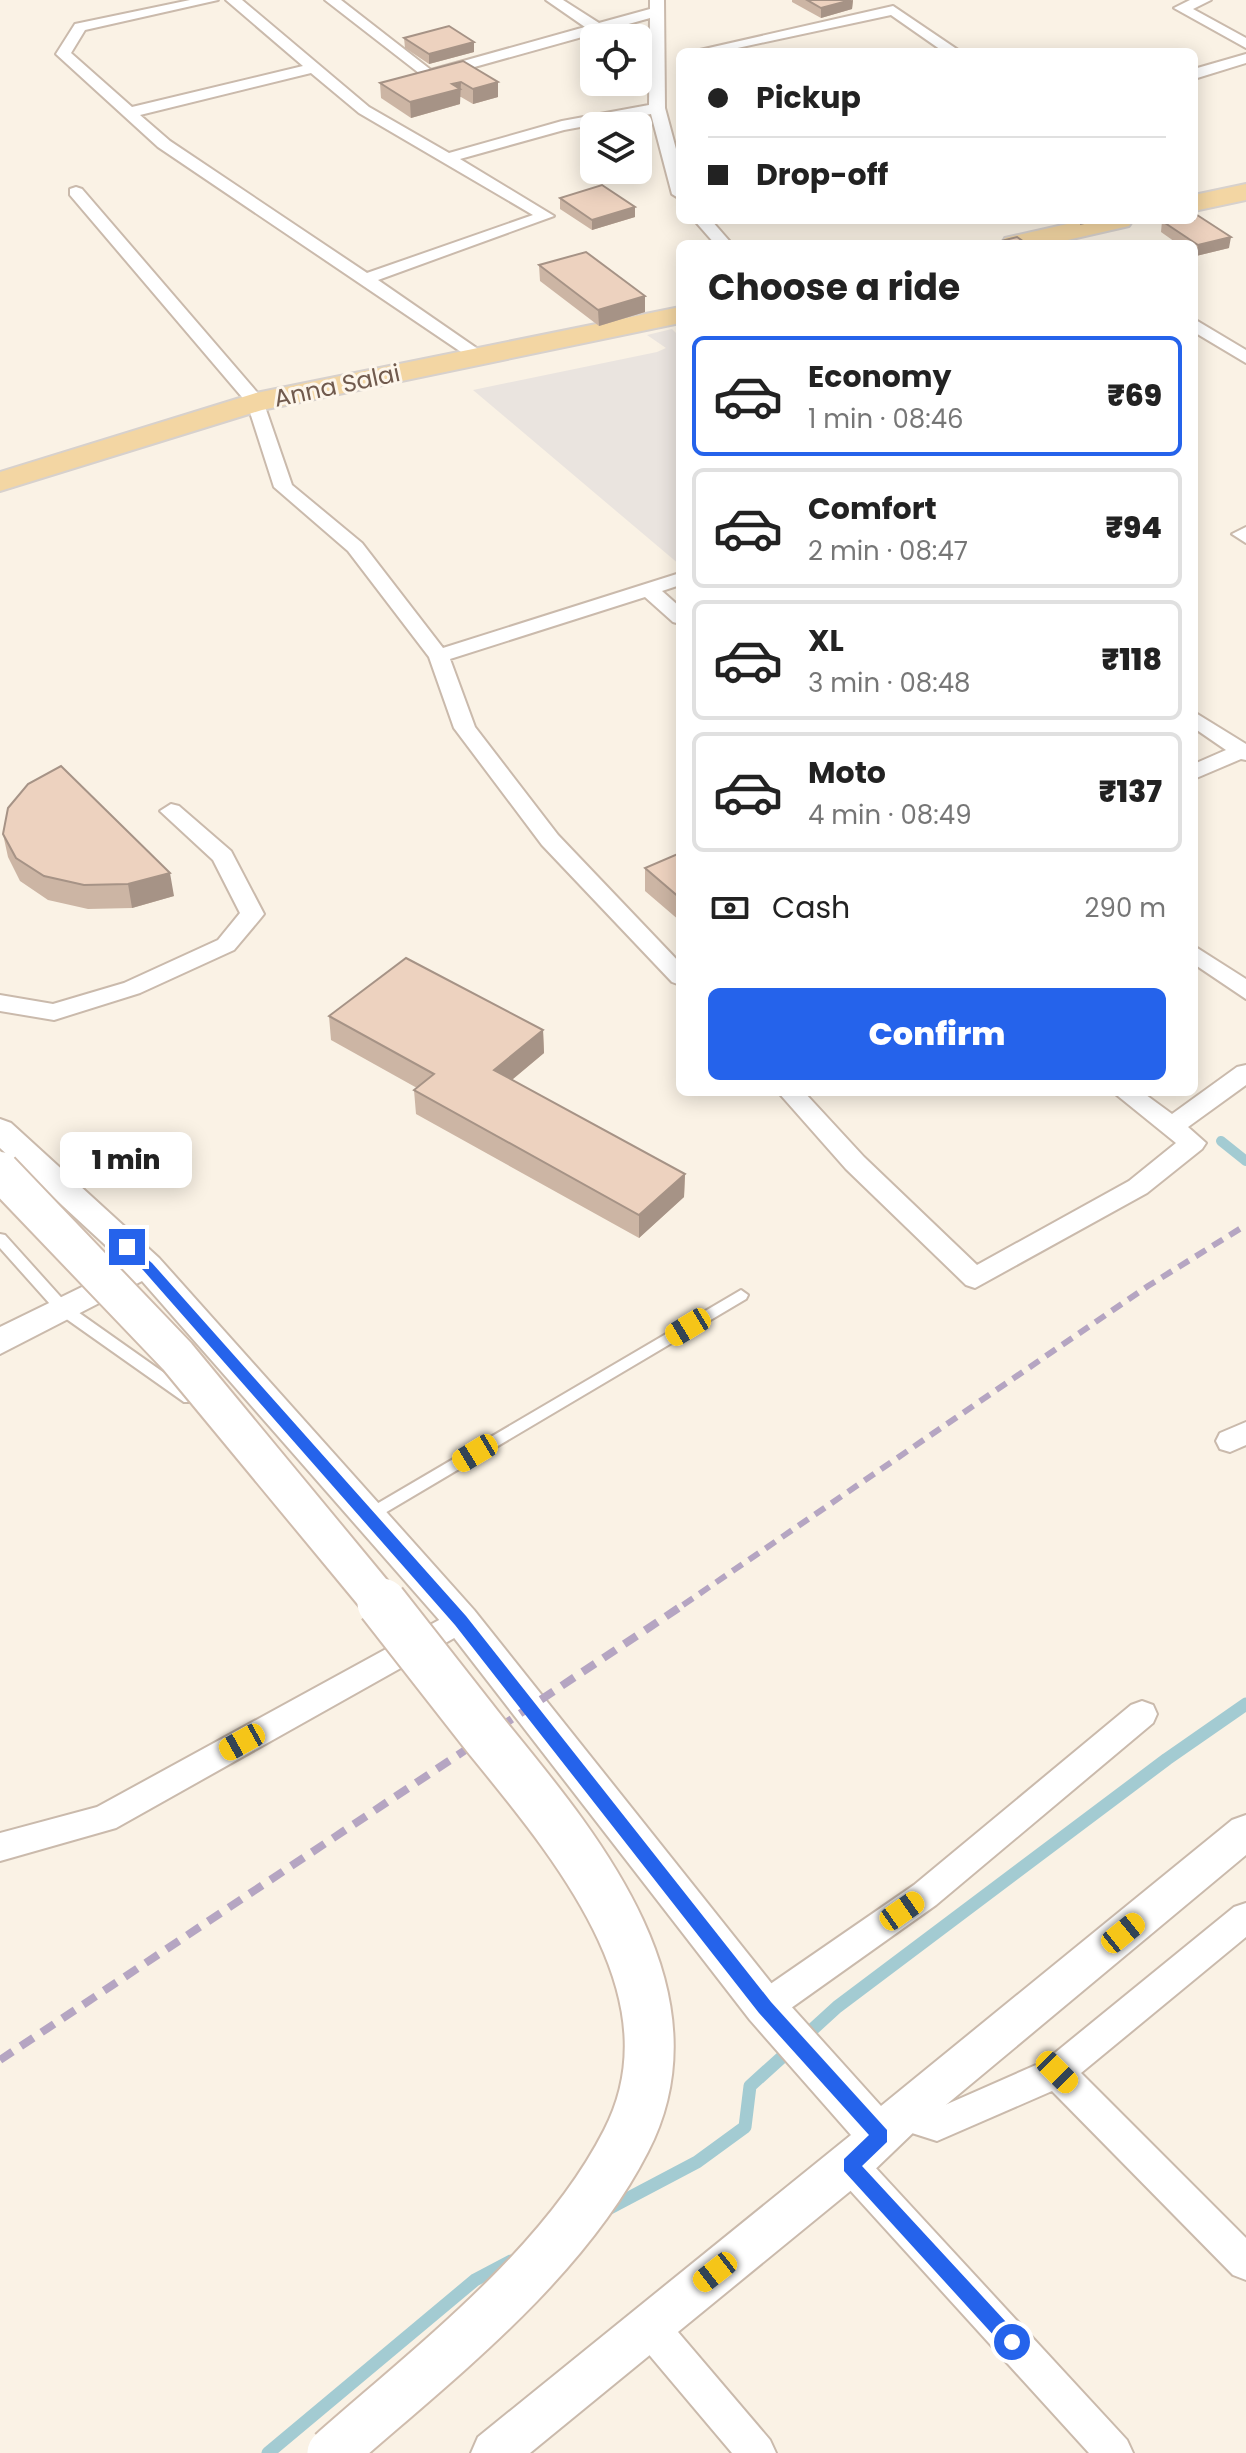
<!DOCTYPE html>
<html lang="en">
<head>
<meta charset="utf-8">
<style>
	:root { --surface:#fff; --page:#f2f2f2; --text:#222; --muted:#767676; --line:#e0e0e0; --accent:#2563eb }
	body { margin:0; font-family:Poppins,sans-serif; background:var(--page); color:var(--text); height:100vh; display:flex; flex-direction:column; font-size:30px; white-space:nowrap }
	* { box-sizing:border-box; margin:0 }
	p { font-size:26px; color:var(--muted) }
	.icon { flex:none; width:44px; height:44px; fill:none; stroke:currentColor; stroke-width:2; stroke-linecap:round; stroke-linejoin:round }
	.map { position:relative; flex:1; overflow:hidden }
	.panel { position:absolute; left:676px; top:240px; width:522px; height:856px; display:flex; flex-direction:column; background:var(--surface); border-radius:12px; box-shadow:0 4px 20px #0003 }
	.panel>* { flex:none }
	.guide { position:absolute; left:676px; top:48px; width:522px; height:176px; border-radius:12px; box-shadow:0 4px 20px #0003; display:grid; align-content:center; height:176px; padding:0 32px; background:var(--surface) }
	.controls { position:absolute; left:580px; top:24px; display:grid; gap:16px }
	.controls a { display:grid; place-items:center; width:72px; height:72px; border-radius:12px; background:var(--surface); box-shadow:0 4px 20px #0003; font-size:40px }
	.end { position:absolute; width:36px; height:36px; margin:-18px; border:10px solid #2563eb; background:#fff; box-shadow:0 0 0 4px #fff }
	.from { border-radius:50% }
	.bubble { position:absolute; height:56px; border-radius:12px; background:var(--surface); box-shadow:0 4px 20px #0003; font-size:26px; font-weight:800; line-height:56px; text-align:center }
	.car { position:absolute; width:24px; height:48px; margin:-24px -12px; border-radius:10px; box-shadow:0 0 6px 2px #0007; background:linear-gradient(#f5c518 24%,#345 0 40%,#f5c518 0 76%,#345 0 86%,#f5c518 0) }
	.guide b { display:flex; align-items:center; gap:28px; height:76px; font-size:30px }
	.guide b+b { border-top:2px solid var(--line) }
	.guide i { width:20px; height:20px; background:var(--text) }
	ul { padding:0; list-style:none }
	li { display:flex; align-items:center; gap:24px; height:120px; margin:0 16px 12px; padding:0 16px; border:4px solid var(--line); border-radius:12px }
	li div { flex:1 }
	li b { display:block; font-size:30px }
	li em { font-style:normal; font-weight:800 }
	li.on { border-color:var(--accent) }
	li>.icon { width:72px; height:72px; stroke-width:1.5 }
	h2 { padding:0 32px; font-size:36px; line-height:96px }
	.pay { display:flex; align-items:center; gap:20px; height:88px; padding:0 32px; font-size:30px }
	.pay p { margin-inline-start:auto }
	.primary-button { display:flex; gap:16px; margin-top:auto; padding:16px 32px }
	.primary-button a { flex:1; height:92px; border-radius:12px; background:var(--accent); color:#fff; font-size:32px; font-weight:800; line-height:92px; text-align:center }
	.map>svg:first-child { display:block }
	.industrial { fill:#eae4df }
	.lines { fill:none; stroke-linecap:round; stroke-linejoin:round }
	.stream-far1 { stroke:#a3cbd2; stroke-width:10 }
	.stream { stroke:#a3cbd2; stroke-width:13 }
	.service-casing { stroke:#cabaac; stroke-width:4 }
	.minor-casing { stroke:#cabaac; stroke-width:4 }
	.tertiary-casing { stroke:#cabaac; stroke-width:4 }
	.primary-casing { stroke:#d7d1cd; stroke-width:4 }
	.service { fill:#fff; fill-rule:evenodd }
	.minor { fill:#fff; fill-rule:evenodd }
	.tertiary { fill:#fff; fill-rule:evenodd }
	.primary { fill:#f3d6a3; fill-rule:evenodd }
	.rail-far1 { stroke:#b5a5c2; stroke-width:6; stroke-dasharray:12 8; stroke-linecap:butt }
	.rail { stroke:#b5a5c2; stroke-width:8; stroke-dasharray:15 10; stroke-linecap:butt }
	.secondary-bridge-far1-casing { stroke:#cfbcad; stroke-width:42; stroke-linecap:butt }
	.secondary-bridge-casing { stroke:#cfbcad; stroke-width:53; stroke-linecap:butt }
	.secondary-bridge-far1 { stroke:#fff; stroke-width:38 }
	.secondary-bridge { stroke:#fff; stroke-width:49 }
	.wall { fill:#ccb5a4 }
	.shaded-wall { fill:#a69386 }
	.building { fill:#edd2bf; stroke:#a69386; stroke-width:2 }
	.route { fill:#2563eb }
	.labels { text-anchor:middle; stroke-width:6; stroke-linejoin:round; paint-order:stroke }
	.far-street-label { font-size:24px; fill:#705a4d; stroke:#fdf6eb }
</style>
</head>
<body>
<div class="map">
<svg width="1246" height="2453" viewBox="0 0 1246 2453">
	<rect width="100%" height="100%" fill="#faf2e5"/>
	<!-- industrial -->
	<path class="industrial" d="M672 329 680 337V565L473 390 657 352 666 348 647 335Z"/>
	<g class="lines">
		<!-- stream-far1 -->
		<path class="stream-far1" d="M1221 1141 1246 1161"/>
		<!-- stream -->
		<path class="stream" d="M803 2038 837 2007 1167 1759 1246 1704
			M606 2210 697 2162 745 2127 750 2086 791 2049
			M268 2453 475 2280 511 2261"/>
		<!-- service casing -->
		<g class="service-casing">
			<path id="service" d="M0 1234 5 1235 68 1305 194 1394 196 1398 194 1402H184L58 1313 0 1248Z
				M741 1290 748 1295 746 1299 373 1520 368 1522 363 1520 360 1516 363 1512Z"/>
		</g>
		<!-- minor casing -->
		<g class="minor-casing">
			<path id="minor" d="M190 0H218L85 30 71 53 132 107 303 66 226 0H242L369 107 449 153 562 121 649 105 650 18 428 80 325 0H341L431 70 585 27 546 0H563L599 23 650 9V0H664L665 108 680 164V199L672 194 651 114 564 130 460 159 554 216 378 280 488 356 485 360H473L158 147 56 54 75 24ZM311 73 359 113 533 215 367 273 170 141 140 115Z
				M1190 0H1211L1193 9 1246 38V48L1174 8Z
				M893 6 961 52H944L891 15 719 52H691Z
				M1246 54V63L1194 79V69Z
				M76 187 82 189 262 398 292 485 362 543 443 648 680 573V585L662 591 680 607V624L673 622 645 597 450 659 475 727 558 835 680 963V985L672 982 542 845 454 728 429 657 348 551 274 487 247 403 70 195V189Z
				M694 220H711L732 244H715Z
				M1194 319 1246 350V363L1194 332Z
				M1246 527V543L1232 534Z
				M1194 712 1246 744V760L1241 759 1194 779V764L1226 750 1194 728Z
				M171 804 179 806 231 851 264 914 260 919 234 950 140 993 54 1020 0 1011V995L53 1004 124 983 218 940 240 913 213 860 160 811Z
				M1194 946 1246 979V999L1194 964Z
				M1246 1065V1085L1188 1127 1206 1143 1202 1149 1147 1193 975 1288 966 1285 846 1169 778 1092H804L864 1157 977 1265 1129 1181 1176 1143 1113 1092H1142L1172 1114 1237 1067Z
				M1246 1422V1445L1230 1452 1220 1449 1216 1441 1220 1433Z
				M461 1608 472 1612 476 1620 472 1628 116 1828 0 1861V1833L97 1807Z
				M1142 1701 1153 1705 1157 1714 1153 1723 936 1905 777 2018 765 2022 753 2018 748 2007 753 1996 914 1885 1131 1705Z
				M1246 1903V1937L1081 2073 1246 2238V2280L1233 2275 1052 2091 937 2141 890 2126 885 2115 890 2104 902 2099 936 2109 1045 2061 1234 1907Z
				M850 2148 862 2153 1127 2440 1133 2453H1089L838 2177 833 2165 838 2153Z
				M648 2307 661 2312 770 2440 776 2453H732L635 2338 630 2325 635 2312Z"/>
		</g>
		<!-- tertiary casing -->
		<g class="tertiary-casing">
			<path id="tertiary" d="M0 1119 11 1123 159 1258 474 1610 780 1994 881 2106 1232 1820 1246 1815V1855L917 2129 865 2179 530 2453H471L478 2437 851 2135 750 2020 448 1630 142 1281 0 1354V1327L127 1265 0 1148Z"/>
		</g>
		<!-- primary casing -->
		<g class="primary-casing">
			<path id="primary" d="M1246 184V200L1194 211V195Z
				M1085 220H1133L1129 226 1050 244H1002L1005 238Z
				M680 307V323L262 410 0 491V472L256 393Z"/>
		</g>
		<!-- service -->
		<use href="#service" class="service"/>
		<!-- minor -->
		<use href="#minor" class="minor"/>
		<!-- tertiary -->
		<use href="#tertiary" class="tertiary"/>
		<!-- primary -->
		<use href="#primary" class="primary"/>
		<!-- rail-far1 -->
		<path class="rail-far1" d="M683 1605 1148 1286 1246 1225"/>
		<!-- rail -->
		<path class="rail" d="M0 2060 686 1603"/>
		<!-- secondary-bridge-far1 casing -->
		<g class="secondary-bridge-far1-casing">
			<path id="secondary-bridge-far1" d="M0 1171 177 1356 383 1605"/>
		</g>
		<!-- secondary-bridge casing -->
		<g class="secondary-bridge-casing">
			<path id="secondary-bridge" d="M332 2453C434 2363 563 2265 626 2141 702 1994 575 1845 487 1737 452 1693 417 1648 382 1603"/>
		</g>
		<!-- secondary-bridge-far1 -->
		<use href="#secondary-bridge-far1" class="secondary-bridge-far1"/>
		<!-- secondary-bridge -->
		<use href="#secondary-bridge" class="secondary-bridge"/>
	</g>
	<!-- wall -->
	<path class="wall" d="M792 0H853L852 9 821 18 792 2Z
		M404 38 474 42V52L429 64 405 48Z
		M498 82V97L473 104 461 97H460V104L411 118 381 98 380 83Z
		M560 198 635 217 592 230 560 209Z
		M1162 221 1229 248 1196 256 1194 255V244H1178L1161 232Z
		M539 265 645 296V312L599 326 540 281Z
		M3 834 174 896 132 908 88 909 48 900 20 881 8 857Z
		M680 853V921L645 891V868Z
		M329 1016 543 1030 544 1053 512 1080 685 1174 684 1197 639 1238 416 1114 414 1090 417 1088 331 1040Z"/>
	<!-- shaded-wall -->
	<path class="shaded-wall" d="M853 0 852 9 821 18V8Z
		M474 42V52L429 64V54Z
		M461 82 460 104 411 118 410 102Z
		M498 82V97L473 104V89Z
		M635 207V217L592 230V220Z
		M1081 220H1102L1080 225Z
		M1231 237 1229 248 1196 256 1198 245Z
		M645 296V312L599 326 598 310Z
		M170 873 174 896 132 908 128 884Z
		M543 1030 544 1053 495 1094 494 1070Z
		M685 1174 684 1197 639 1238V1215Z"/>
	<!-- building -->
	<path class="building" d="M807 0H851L821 8Z
		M449 26 474 42 429 54 404 38Z
		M463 61 498 82 473 89 461 82 452 84 460 89 410 102 380 83Z
		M602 185 635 207 592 220 560 198Z
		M1194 213 1231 237 1198 245 1162 221 1194 220Z
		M1017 237 1027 244H989Z
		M586 252 645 296 598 310 539 265Z
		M61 766 170 873 128 884 84 885 44 876 16 858 3 834 8 808 28 784Z
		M680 853V898L645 868Z
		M406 958 543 1030 494 1070 685 1174 639 1215 414 1090 434 1074 329 1016Z"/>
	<!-- route -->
	<path class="route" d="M127 1242 152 1263 466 1616 771 2002 887 2130V2142L862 2166 1019 2336V2349H1006L844 2171V2159L869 2135 759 2013 455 1625 143 1270 122 1250 120 1247Z"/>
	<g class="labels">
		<!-- far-street labels -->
		<g class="far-street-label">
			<text transform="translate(337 386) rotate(-12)" y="8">Anna Salai</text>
		</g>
	</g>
</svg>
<div class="controls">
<a><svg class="icon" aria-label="locate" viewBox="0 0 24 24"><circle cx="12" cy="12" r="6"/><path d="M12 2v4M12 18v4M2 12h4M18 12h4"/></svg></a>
<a><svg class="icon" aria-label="layers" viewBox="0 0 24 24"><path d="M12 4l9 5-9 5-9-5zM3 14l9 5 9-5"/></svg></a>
</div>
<i class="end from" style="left:1012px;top:2342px"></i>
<i class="end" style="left:127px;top:1247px"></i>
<div class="bubble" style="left:60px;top:1132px;width:132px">1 min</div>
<i class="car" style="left:688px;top:1327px;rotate:239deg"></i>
<i class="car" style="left:475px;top:1453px;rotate:239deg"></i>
<i class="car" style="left:242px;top:1742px;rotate:241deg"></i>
<i class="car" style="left:902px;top:1911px;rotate:55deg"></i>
<i class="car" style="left:1123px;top:1933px;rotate:51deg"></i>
<i class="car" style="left:1057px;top:2072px;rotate:135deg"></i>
<i class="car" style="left:715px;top:2272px;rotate:232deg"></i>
<div class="guide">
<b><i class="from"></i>Pickup</b>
<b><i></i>Drop-off</b>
</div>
<section class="panel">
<h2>Choose a ride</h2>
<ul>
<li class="on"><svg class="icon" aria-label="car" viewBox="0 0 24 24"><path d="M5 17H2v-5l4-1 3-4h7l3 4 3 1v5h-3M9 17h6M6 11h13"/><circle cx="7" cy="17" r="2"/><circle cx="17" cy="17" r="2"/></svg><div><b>Economy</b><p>1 min · 08:46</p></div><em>₹69</em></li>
<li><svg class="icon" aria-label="car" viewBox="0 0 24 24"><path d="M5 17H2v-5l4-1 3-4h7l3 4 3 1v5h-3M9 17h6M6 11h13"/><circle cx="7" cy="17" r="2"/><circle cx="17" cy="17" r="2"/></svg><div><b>Comfort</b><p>2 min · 08:47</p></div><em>₹94</em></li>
<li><svg class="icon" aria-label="car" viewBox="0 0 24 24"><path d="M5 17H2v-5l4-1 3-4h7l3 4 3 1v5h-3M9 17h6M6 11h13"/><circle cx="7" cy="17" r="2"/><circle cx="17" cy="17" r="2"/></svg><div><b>XL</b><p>3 min · 08:48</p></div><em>₹118</em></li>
<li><svg class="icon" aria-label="car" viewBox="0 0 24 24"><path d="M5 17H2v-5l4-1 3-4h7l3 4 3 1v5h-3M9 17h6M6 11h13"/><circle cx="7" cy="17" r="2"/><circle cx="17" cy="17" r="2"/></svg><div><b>Moto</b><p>4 min · 08:49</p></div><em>₹137</em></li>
</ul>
<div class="pay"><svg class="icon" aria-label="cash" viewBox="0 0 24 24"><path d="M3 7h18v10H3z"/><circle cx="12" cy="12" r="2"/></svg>Cash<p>290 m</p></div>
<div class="primary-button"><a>Confirm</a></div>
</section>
</div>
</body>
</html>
